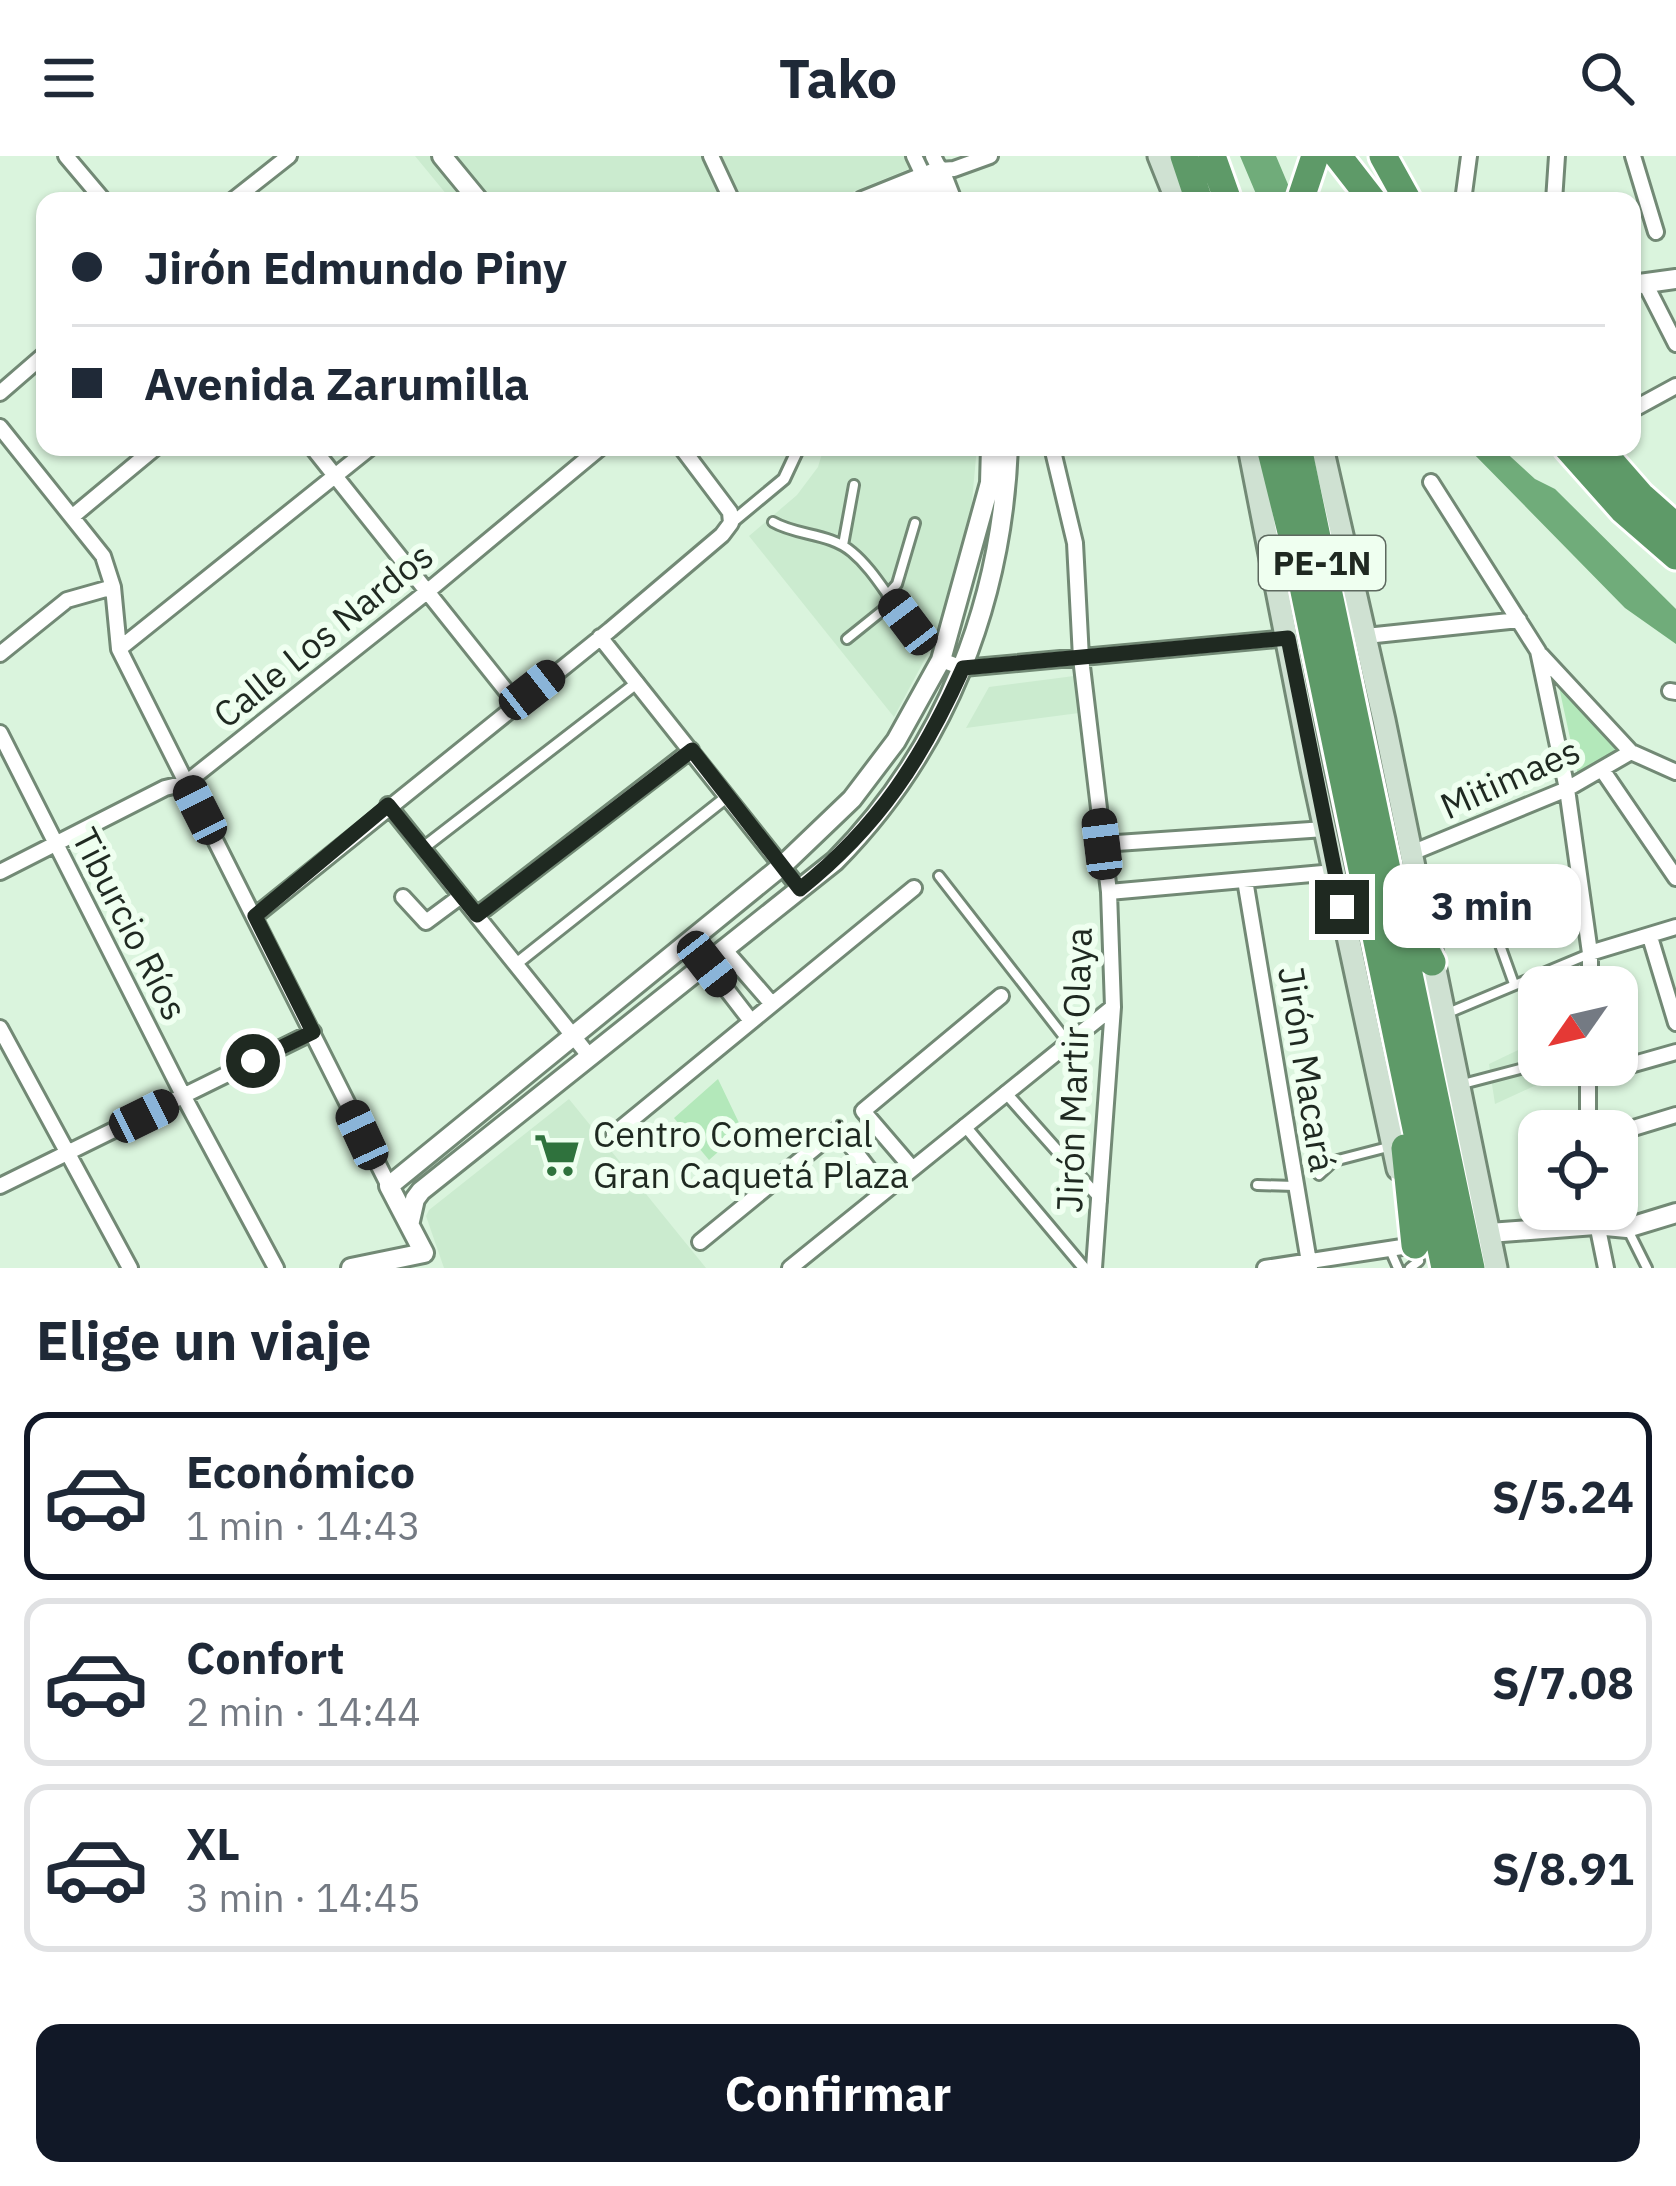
<!DOCTYPE html>
<html lang="es">
<head>
<meta charset="utf-8">
<style>
	:root { --surface:#fff; --page:#f2f2f3; --text:#1f2937; --muted:#747a83; --line:#e0e1e3; --accent:#111827 }
	body { margin:0; font-family:"IBM Plex Sans",sans-serif; background:var(--page); color:var(--text); height:100vh; display:flex; flex-direction:column; font-size:45px; white-space:nowrap }
	* { box-sizing:border-box; margin:0 }
	p { font-size:39px; color:var(--muted) }
	.icon { flex:none; width:66px; height:66px; fill:none; stroke:currentColor; stroke-width:2; stroke-linecap:round; stroke-linejoin:round }
	.map { position:relative; height:1112px; overflow:hidden }
	.panel { display:flex; flex-direction:column; background:var(--surface); flex:1 }
	.panel>* { flex:none }
	.banner { position:absolute; left:36px; top:36px; width:1605px; height:264px; border-radius:24px; box-shadow:0 3px 9px #0004; display:grid; align-content:center; height:264px; padding:0 36px; background:var(--surface) }
	.needle { width:78px; rotate:236deg }
	.controls { position:absolute; left:1518px; top:810px; display:grid; gap:24px }
	.controls a { display:grid; place-items:center; width:120px; height:120px; border-radius:24px; background:var(--surface); box-shadow:0 3px 9px #0004; font-size:60px }
	.end { position:absolute; width:54px; height:54px; margin:-27px; border:15px solid #1f2921; background:#fff; box-shadow:0 0 0 6px #fff }
	.from { border-radius:50% }
	.bubble { position:absolute; height:84px; border-radius:24px; background:var(--surface); box-shadow:0 3px 9px #0004; font-size:39px; font-weight:700; line-height:84px; text-align:center }
	.car { position:absolute; width:36px; height:72px; margin:-36px -18px; border-radius:15px; box-shadow:0 0 9px 3px #0007; background:linear-gradient(#222 24%,#8ab4d8 0 40%,#222 0 76%,#8ab4d8 0 86%,#222 0) }
	.banner b { display:flex; align-items:center; gap:42px; height:114px; font-size:45px }
	.banner b+b { border-top:3px solid var(--line) }
	.banner i { width:30px; height:30px; background:var(--text) }
	ul { padding:0; list-style:none }
	li { display:flex; align-items:center; gap:36px; height:168px; margin:0 24px 18px; padding:0 12px; border:6px solid var(--line); border-radius:24px }
	li div { flex:1 }
	li b { display:block; font-size:45px }
	li em { font-style:normal; font-weight:700 }
	li.on { border-color:var(--accent) }
	li>.icon { width:108px; height:108px; stroke-width:1.5 }
	h2 { padding:0 36px; font-size:54px; line-height:144px }
	.button { display:flex; gap:24px; margin-top:auto; padding:24px 36px }
	.button a { flex:1; height:138px; border-radius:24px; background:var(--accent); color:#fff; font-size:48px; font-weight:700; line-height:138px; text-align:center }
	header { display:flex; justify-content:space-between; align-items:center; height:156px; padding:0 36px; background:var(--surface); font-size:54px; font-weight:700 }
	.map>svg:first-child { display:block }
	.built { fill:#cbebcf }
	.green { fill:#b3e8ba }
	.water { fill:#70ac7a }
	.lines { fill:none; stroke-linecap:round; stroke-linejoin:round }
	.service-casing { stroke:#728975; stroke-width:14 }
	.pedestrian-casing { stroke:#728975; stroke-width:16 }
	.minor-casing { stroke:#728975; stroke-width:20 }
	.tertiary-casing { stroke:#728975; stroke-width:24 }
	.secondary-casing { stroke:#728975; stroke-width:27 }
	.motorway-casing { stroke:#fff; stroke-width:33 }
	.service { stroke:#fff; stroke-width:8 }
	.pedestrian { stroke:#fff; stroke-width:10 }
	.minor { stroke:#fff; stroke-width:14 }
	.tertiary { stroke:#fff; stroke-width:18 }
	.secondary { stroke:#cfe1d2; stroke-width:21 }
	.motorway { stroke:#5e9a68; stroke-width:27 }
	.route { stroke:#1f2921; stroke-width:15 }
	.labels { text-anchor:middle; stroke-width:12; stroke-linejoin:round; paint-order:stroke }
	.shield { fill:#effff0; stroke:#5d695f; stroke-width:3 }
	.shield-label { font-size:33px; font-weight:bold; fill:#1f2921 }
	.street-label { font-size:36px; fill:#1f2921; stroke:#effff0 }
	.poi-label { font-size:36px; fill:#1f2921; stroke:#effff0; text-anchor:start }
</style>
</head>
<body>
<header><svg class="icon" aria-label="menu" viewBox="0 0 24 24"><path d="M4 6h16M4 12h16M4 18h16"/></svg>Tako<svg class="icon" aria-label="search" viewBox="0 0 24 24"><circle cx="10" cy="10" r="6"/><path d="M15 15l6 6"/></svg></header>
<div class="map">
<svg width="1676" height="1112" viewBox="0 0 1676 1112">
	<rect width="100%" height="100%" fill="#daf4dd"/>
	<!-- built -->
	<path class="built" d="M415 0H941L830 45H452Z
		M824 291H977L968 388 928 497 894 561 749 380 797 339 818 311Z
		M1074 520 1079 557 966 572 989 531Z
		M1539 884V909H1569V914L1495 948 1489 908Z
		M569 943 706 1112H444L426 1060 429 1054Z"/>
	<!-- green -->
	<path class="green" d="M1559 531 1618 594 1578 619Z
		M718 923 740 969 723 984 726 989 709 1004 674 962Z"/>
	<!-- water -->
	<path class="water" d="M1240 0H1276L1295 45H1259Z
		M1467 291H1500L1535 323 1555 333 1676 453V488L1625 452Z"/>
	<g class="lines">
		<!-- service casing -->
		<g class="service-casing">
			<path id="service" d="M773 366C797 380 830 377 852 396 887 425 899 475 946 487
				M843 389 854 329
				M887 439 897 428 915 367
				M847 483 893 446
				M939 720 1068 886
				M1482 739 1514 828
				M1448 857 1589 798
				M1459 929 1539 908
				M1319 1019 1334 1005 1392 990
				M1257 1029 1295 1030
				M1628 1074 1647 1112
				M1390 1094 1398 1112
				M1410 1112 1419 1105"/>
		</g>
		<!-- pedestrian casing -->
		<g class="pedestrian-casing">
			<path id="pedestrian" d="M731 367 784 323 799 291
				M423 692 638 526
				M516 808 728 640
				M1005 936 1101 1044
				M964 969 1084 1112"/>
		</g>
		<!-- minor casing -->
		<g class="minor-casing">
			<path id="minor" d="M66 0 104 45
				M711 0 732 45
				M914 0 923 19
				M933 0 940 14 954 13 990 0
				M1633 0 1656 76
				M232 45 289 0
				M1463 45 1469 0
				M1554 45 1557 0
				M1645 127 1676 188
				M0 237 45 198
				M1632 254 1676 230
				M0 271 103 400 113 431 119 493 389 1030
				M312 291 516 547
				M1052 291 1075 387 1081 502 1109 736 1113 851 1094 1112
				M1431 326 1538 495 1567 633 1590 797V831
				M73 360 156 291
				M1366 480 1519 464
				M600 481 800 733
				M119 493 371 291
				M0 498 67 444 113 431
				M1541 499 1631 596 1676 616
				M941 504 963 512 1288 482
				M1670 535 1676 536
				M0 577 184 941 276 1112
				M1603 615 1676 722
				M388 649 590 901
				M1102 688 1325 673
				M1409 698 1567 633 1631 596
				M0 716 165 632 186 627 428 435 601 291
				M1245 724 1310 1112
				M1109 736 1334 716
				M403 741 426 766 461 740
				M477 759 691 594
				M255 760 610 474 722 379 731 367 730 356 681 291
				M1650 781 1676 867
				M725 794 772 848
				M1590 797 1676 771
				M707 808 751 865
				M0 872 130 1112
				M1588 909V975
				M1588 921 1676 896
				M1617 977 1676 959
				M614 978 914 732
				M911 1011 863 955 1001 840
				M0 1030 313 876
				M1594 1053 1606 1112
				M700 1086 838 973 884 1033
				M790 1112 1113 851
				M1265 1112 1415 1089"/>
		</g>
		<!-- tertiary casing -->
		<g class="tertiary-casing">
			<path id="tertiary" d="M442 0 479 45
				M863 45 940 14 952 45
				M910 45 944 25
				M1632 129 1676 123
				M410 1065 415 1043 421 1035 835 705C945 594 1002 447 1008 291
				M1489 1077 1595 1069 1627 1072 1676 1057
				M351 1112 424 1097 389 1030 783 709 852 643 896 585 941 504 990 327 991 291"/>
		</g>
		<!-- secondary casing -->
		<g class="secondary-casing">
			<path id="secondary" d="M1159 0 1177 45
				M1249 291 1312 613 1398 1013
				M1322 291 1384 564 1496 1112"/>
		</g>
		<!-- motorway casing -->
		<g class="motorway-casing">
			<path id="motorway" d="M1184 0 1199 45
				M1212 0 1228 45
				M1338 0 1373 45
				M1383 0 1408 45
				M1300 45 1315 0
				M1270 291 1295 392 1445 1112
				M1298 291 1471 1112
				M1567 291 1623 354 1676 400
				M1598 291 1640 339 1676 371
				M1406 757 1432 806
				M1405 992 1415 1089"/>
		</g>
		<!-- service -->
		<use href="#service" class="service"/>
		<!-- pedestrian -->
		<use href="#pedestrian" class="pedestrian"/>
		<!-- minor -->
		<use href="#minor" class="minor"/>
		<!-- tertiary -->
		<use href="#tertiary" class="tertiary"/>
		<!-- secondary -->
		<use href="#secondary" class="secondary"/>
		<!-- motorway -->
		<use href="#motorway" class="motorway"/>
	</g>
	<g class="lines">
		<!-- route -->
		<path class="route" d="M253 905 313 876 255 760 388 649 477 759 692 594 800 733C879 670 922 603 963 512L1288 482 1342 751"/>
	</g>
	<!-- icons -->
	<defs>
		<g id="supermarket-bare" transform="scale(3.6)"><path d="M-6-5.5h2.5l.6 2H6L4.5 2H-2.5L-4.4-4H-6ZM-1.5 3.2a1.3 1.3 0 1 0 .1 0ZM3 3.2a1.3 1.3 0 1 0 .1 0Z" fill="#2f723d" stroke="#effff0" stroke-width="2.5" paint-order="stroke"/></g>
	</defs>
	<g fill-rule="evenodd">
		<use href="#supermarket-bare" x="557" y="999"/>
	</g>
	<g class="labels">
		<!-- shield labels -->
		<rect class="shield" x="1259" y="380" width="126" height="54" rx="9"/>
		<g class="shield-label">
			<text x="1322" y="419">PE-1N</text>
		</g>
		<!-- street labels -->
		<g class="street-label">
			<text transform="translate(323 479) rotate(-39)" y="13">Calle Los Nardos</text>
			<text transform="translate(1510 622) rotate(-24)" y="13">Mitimaes</text>
			<text transform="translate(130 768) rotate(63)" y="13">Tiburcio Ríos</text>
			<text transform="translate(1307 913) rotate(81)" y="13">Jirón Macará</text>
			<text transform="translate(1074 914) rotate(-88)" y="13">Jirón Martir Olaya</text>
		</g>
		<!-- poi labels -->
		<g class="poi-label">
			<text x="593" y="991">Centro Comercial<tspan x="593" dy="41">Gran Caquetá Plaza</tspan></text>
		</g>
	</g>
</svg>
<div class="controls">
<a><svg class="needle" viewBox="-14 -14 28 28"><path d="M0-13l5 13h-10z" fill="#e53935"/><path d="M0 13l5-13h-10z" fill="#747a83"/></svg></a>
<a><svg class="icon" aria-label="locate" viewBox="0 0 24 24"><circle cx="12" cy="12" r="6"/><path d="M12 2v4M12 18v4M2 12h4M18 12h4"/></svg></a>
</div>
<i class="end from" style="left:253px;top:905px"></i>
<i class="end" style="left:1342px;top:751px"></i>
<div class="bubble" style="left:1383px;top:708px;width:198px">3 min</div>
<i class="car" style="left:908px;top:466px;rotate:323deg"></i>
<i class="car" style="left:532px;top:534px;rotate:52deg"></i>
<i class="car" style="left:200px;top:654px;rotate:333deg"></i>
<i class="car" style="left:1102px;top:688px;rotate:353deg"></i>
<i class="car" style="left:707px;top:808px;rotate:142deg"></i>
<i class="car" style="left:144px;top:960px;rotate:64deg"></i>
<i class="car" style="left:362px;top:979px;rotate:335deg"></i>
<div class="banner">
<b><i class="from"></i>Jirón Edmundo Piny</b>
<b><i></i>Avenida Zarumilla</b>
</div>
</div>
<section class="panel">
<h2>Elige un viaje</h2>
<ul>
<li class="on"><svg class="icon" aria-label="car" viewBox="0 0 24 24"><path d="M5 17H2v-5l4-1 3-4h7l3 4 3 1v5h-3M9 17h6M6 11h13"/><circle cx="7" cy="17" r="2"/><circle cx="17" cy="17" r="2"/></svg><div><b>Económico</b><p>1 min · 14:43</p></div><em>S/5.24</em></li>
<li><svg class="icon" aria-label="car" viewBox="0 0 24 24"><path d="M5 17H2v-5l4-1 3-4h7l3 4 3 1v5h-3M9 17h6M6 11h13"/><circle cx="7" cy="17" r="2"/><circle cx="17" cy="17" r="2"/></svg><div><b>Confort</b><p>2 min · 14:44</p></div><em>S/7.08</em></li>
<li><svg class="icon" aria-label="car" viewBox="0 0 24 24"><path d="M5 17H2v-5l4-1 3-4h7l3 4 3 1v5h-3M9 17h6M6 11h13"/><circle cx="7" cy="17" r="2"/><circle cx="17" cy="17" r="2"/></svg><div><b>XL</b><p>3 min · 14:45</p></div><em>S/8.91</em></li>
</ul>
<div class="button"><a>Confirmar</a></div>
</section>
</body>
</html>
